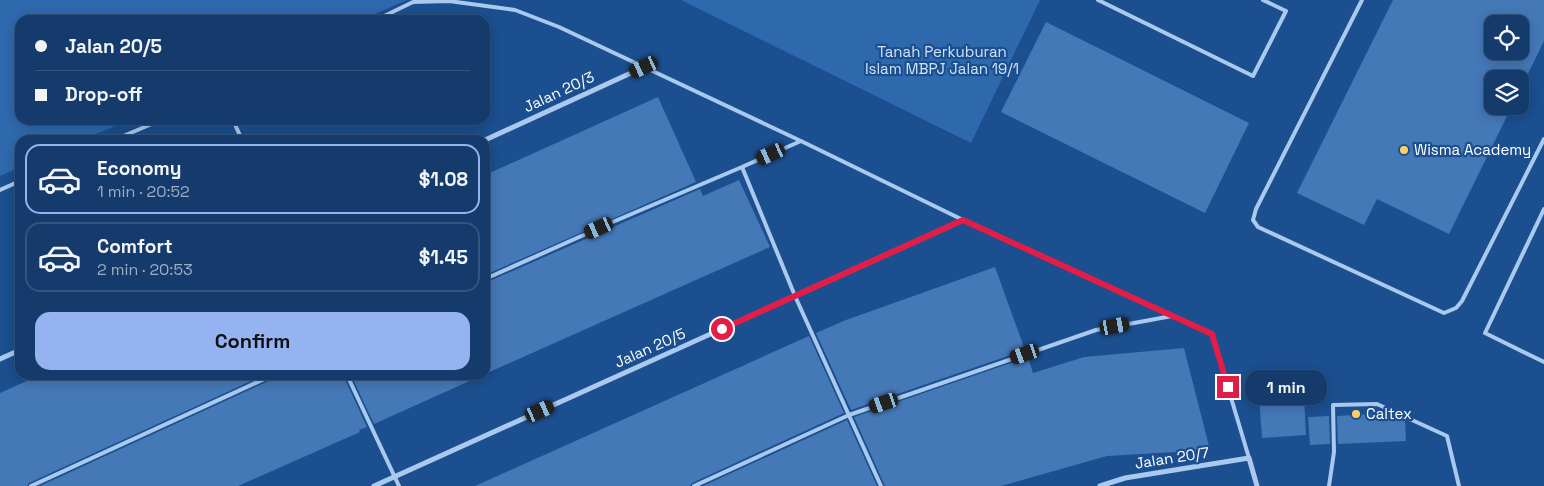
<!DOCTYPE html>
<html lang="en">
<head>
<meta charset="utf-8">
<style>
	:root { --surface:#143b6b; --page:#1d4271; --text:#f1f3f6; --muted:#9dadc1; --line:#33557e; --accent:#95b2f1 }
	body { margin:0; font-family:"Space Grotesk",sans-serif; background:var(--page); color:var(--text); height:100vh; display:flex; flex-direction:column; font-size:19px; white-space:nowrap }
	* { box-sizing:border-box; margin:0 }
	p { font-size:16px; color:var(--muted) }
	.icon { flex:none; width:28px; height:28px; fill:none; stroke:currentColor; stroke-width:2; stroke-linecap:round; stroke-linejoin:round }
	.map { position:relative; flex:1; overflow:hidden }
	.sheet { position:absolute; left:15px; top:135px; width:475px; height:245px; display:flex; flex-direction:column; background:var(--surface); border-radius:15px; box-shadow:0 2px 12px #0003,0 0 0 1px var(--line) }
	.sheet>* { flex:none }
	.top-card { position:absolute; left:15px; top:15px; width:475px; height:110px; border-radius:15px; box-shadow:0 2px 12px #0003,0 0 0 1px var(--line); display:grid; align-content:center; height:110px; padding:0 20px; background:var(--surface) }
	.buttons { position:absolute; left:1484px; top:15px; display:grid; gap:10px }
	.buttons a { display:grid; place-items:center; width:45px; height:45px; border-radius:10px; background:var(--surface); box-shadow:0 2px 12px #0003,0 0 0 1px var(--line); font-size:25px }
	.end { position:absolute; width:22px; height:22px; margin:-11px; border:6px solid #e11d48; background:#fff; box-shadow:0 0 0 2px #fff }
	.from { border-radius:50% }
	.bubble { position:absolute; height:35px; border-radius:15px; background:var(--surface); box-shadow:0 2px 12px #0003,0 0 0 1px var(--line); font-size:16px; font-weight:800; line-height:35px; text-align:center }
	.car { position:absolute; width:15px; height:30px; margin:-15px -8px; border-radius:6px; box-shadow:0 0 4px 1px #0007; background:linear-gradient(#222 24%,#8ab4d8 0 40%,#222 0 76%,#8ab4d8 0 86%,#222 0) }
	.top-card b { display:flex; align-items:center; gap:18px; height:48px; font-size:19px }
	.top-card b+b { border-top:1px solid var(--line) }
	.top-card i { width:12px; height:12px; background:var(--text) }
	ul { padding:9px 0 0; list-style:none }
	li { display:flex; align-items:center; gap:15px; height:70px; margin:0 10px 8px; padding:0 10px; border:2px solid var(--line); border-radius:15px }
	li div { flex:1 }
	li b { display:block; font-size:19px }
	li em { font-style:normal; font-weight:800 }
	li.selected { border-color:var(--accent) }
	li>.icon { width:45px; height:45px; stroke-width:1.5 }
	.action { display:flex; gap:10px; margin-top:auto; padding:10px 20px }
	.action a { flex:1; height:58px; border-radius:15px; background:var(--accent); color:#111; font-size:20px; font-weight:800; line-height:58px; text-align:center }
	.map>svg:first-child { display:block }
	.green { fill:#2e69ad }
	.building { fill:#4478b7; fill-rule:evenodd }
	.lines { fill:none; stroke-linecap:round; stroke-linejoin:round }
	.lane { stroke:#a9c9ee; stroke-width:4 }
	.street { stroke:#a9c9ee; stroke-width:5 }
	.route { stroke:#e11d48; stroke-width:6 }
	.poi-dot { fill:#ffd166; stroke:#1b4f8f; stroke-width:2 }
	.labels { text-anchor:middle; stroke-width:4.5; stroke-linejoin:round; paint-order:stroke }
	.park-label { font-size:15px; fill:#cfe3fa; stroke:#1b4f8f }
	.street-label { font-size:15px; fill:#fff; stroke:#1b4f8f }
	.poi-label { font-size:15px; fill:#fff; stroke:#1b4f8f; text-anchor:start }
</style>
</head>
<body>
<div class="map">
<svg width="1544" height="486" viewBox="0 0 1544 486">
	<rect width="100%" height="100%" fill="#1b4f8f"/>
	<!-- green -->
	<path class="green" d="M0 0H407L361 20H20V120H129L82 140H20V167L0 176Z
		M681 0H1040L971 143Z"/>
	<!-- building -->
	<path class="building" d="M1393 0H1544V41L1520 90V79H1492V106H1512L1449 234 1377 199 1364 225 1297 193ZM1492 24H1520V51H1492Z
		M1046 22 1249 123 1205 213 1001 112Z
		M658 97 696 182 485 275V175Z
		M739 180 770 247 485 374V283L700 189 703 196Z
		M995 267 1025 350 851 410 816 333 846 320Z
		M809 336 844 413 692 483 690 486H475Z
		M1184 348 1210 450 1107 456 1001 486H885L854 417 1028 357 1033 373 1084 357Z
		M40 375H264L29 483 27 486H0V393Z
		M277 375H343L367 427 359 430 360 432 238 486H40L275 378Z
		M351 375H483L374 424Z
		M1303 379 1306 435 1262 438 1258 382Z
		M1389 413 1405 421 1406 441 1338 444 1337 416Z
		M1329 416 1330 444 1310 445 1308 417Z
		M847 420 877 486H703Z"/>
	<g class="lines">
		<!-- lane -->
		<path class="lane" d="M1098 0 1253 76 1286 11 1263 0
			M1362 0 1256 209 1253 220 1258 227 1444 313 1456 308 1462 301 1544 139
			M376 20 413 2 449 1 515 10 559 27 644 67 801 141 963 220 1212 334 1249 458
			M233 120 242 140
			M114 140 161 120
			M742 167 795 296 881 486
			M0 190 20 181
			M1544 209 1485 333 1544 362
			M485 279 615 221 742 167 801 141
			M347 375 399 486
			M31 486 273 375
			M694 486 849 415 1096 330 1172 316
			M1329 486 1334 452 1333 405 1377 404 1447 436 1459 486"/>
		<!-- street -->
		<path class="street" d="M485 140 644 67
			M0 359 20 350
			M374 486 963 220
			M1100 486 1125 478 1249 458 1257 486"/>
	</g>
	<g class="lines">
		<!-- route -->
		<path class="route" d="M722 329 963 220 1212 334 1228 387"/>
	</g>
	<!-- markers -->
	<g class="poi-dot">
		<circle cx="1404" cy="150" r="5"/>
		<circle cx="1356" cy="414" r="5"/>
	</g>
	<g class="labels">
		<!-- park labels -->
		<g class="park-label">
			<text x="942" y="57">Tanah Perkuburan<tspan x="942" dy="17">Islam MBPJ Jalan 19/1</tspan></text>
		</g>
		<!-- street labels -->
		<g class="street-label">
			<text transform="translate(559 92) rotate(-25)" y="5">Jalan 20/3</text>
			<text transform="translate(650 348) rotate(-24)" y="5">Jalan 20/5</text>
			<text transform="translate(1172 458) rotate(-9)" y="5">Jalan 20/7</text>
		</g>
		<!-- poi labels -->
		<g class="poi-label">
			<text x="1414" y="155">Wisma Academy</text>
			<text x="1366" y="419">Caltex</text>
		</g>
	</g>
</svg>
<div class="buttons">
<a><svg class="icon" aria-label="locate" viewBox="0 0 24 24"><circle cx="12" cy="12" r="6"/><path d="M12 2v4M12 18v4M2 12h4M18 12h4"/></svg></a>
<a><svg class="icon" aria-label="layers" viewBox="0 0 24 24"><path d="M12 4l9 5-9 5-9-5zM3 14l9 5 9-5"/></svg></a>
</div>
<i class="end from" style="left:722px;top:329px"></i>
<i class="end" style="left:1228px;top:387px"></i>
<div class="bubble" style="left:1245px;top:370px;width:82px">1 min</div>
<i class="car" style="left:644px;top:67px;rotate:245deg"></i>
<i class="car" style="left:771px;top:154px;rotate:246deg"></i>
<i class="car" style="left:599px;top:228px;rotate:246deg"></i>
<i class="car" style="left:1115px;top:326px;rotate:80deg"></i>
<i class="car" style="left:1025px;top:354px;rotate:251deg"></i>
<i class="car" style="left:884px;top:403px;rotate:251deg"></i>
<i class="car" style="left:540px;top:411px;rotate:66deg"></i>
<div class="top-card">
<b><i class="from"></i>Jalan 20/5</b>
<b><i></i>Drop-off</b>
</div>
<section class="sheet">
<ul>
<li class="selected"><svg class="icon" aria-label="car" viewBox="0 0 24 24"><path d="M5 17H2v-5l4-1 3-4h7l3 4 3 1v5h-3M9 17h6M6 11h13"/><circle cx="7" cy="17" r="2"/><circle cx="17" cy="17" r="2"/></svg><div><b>Economy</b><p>1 min · 20:52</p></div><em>$1.08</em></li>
<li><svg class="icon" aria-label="car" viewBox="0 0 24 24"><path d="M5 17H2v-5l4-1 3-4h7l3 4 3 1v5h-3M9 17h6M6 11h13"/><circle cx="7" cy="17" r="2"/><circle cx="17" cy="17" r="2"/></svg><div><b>Comfort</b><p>2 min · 20:53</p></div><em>$1.45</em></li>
</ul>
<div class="action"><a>Confirm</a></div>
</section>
</div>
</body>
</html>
